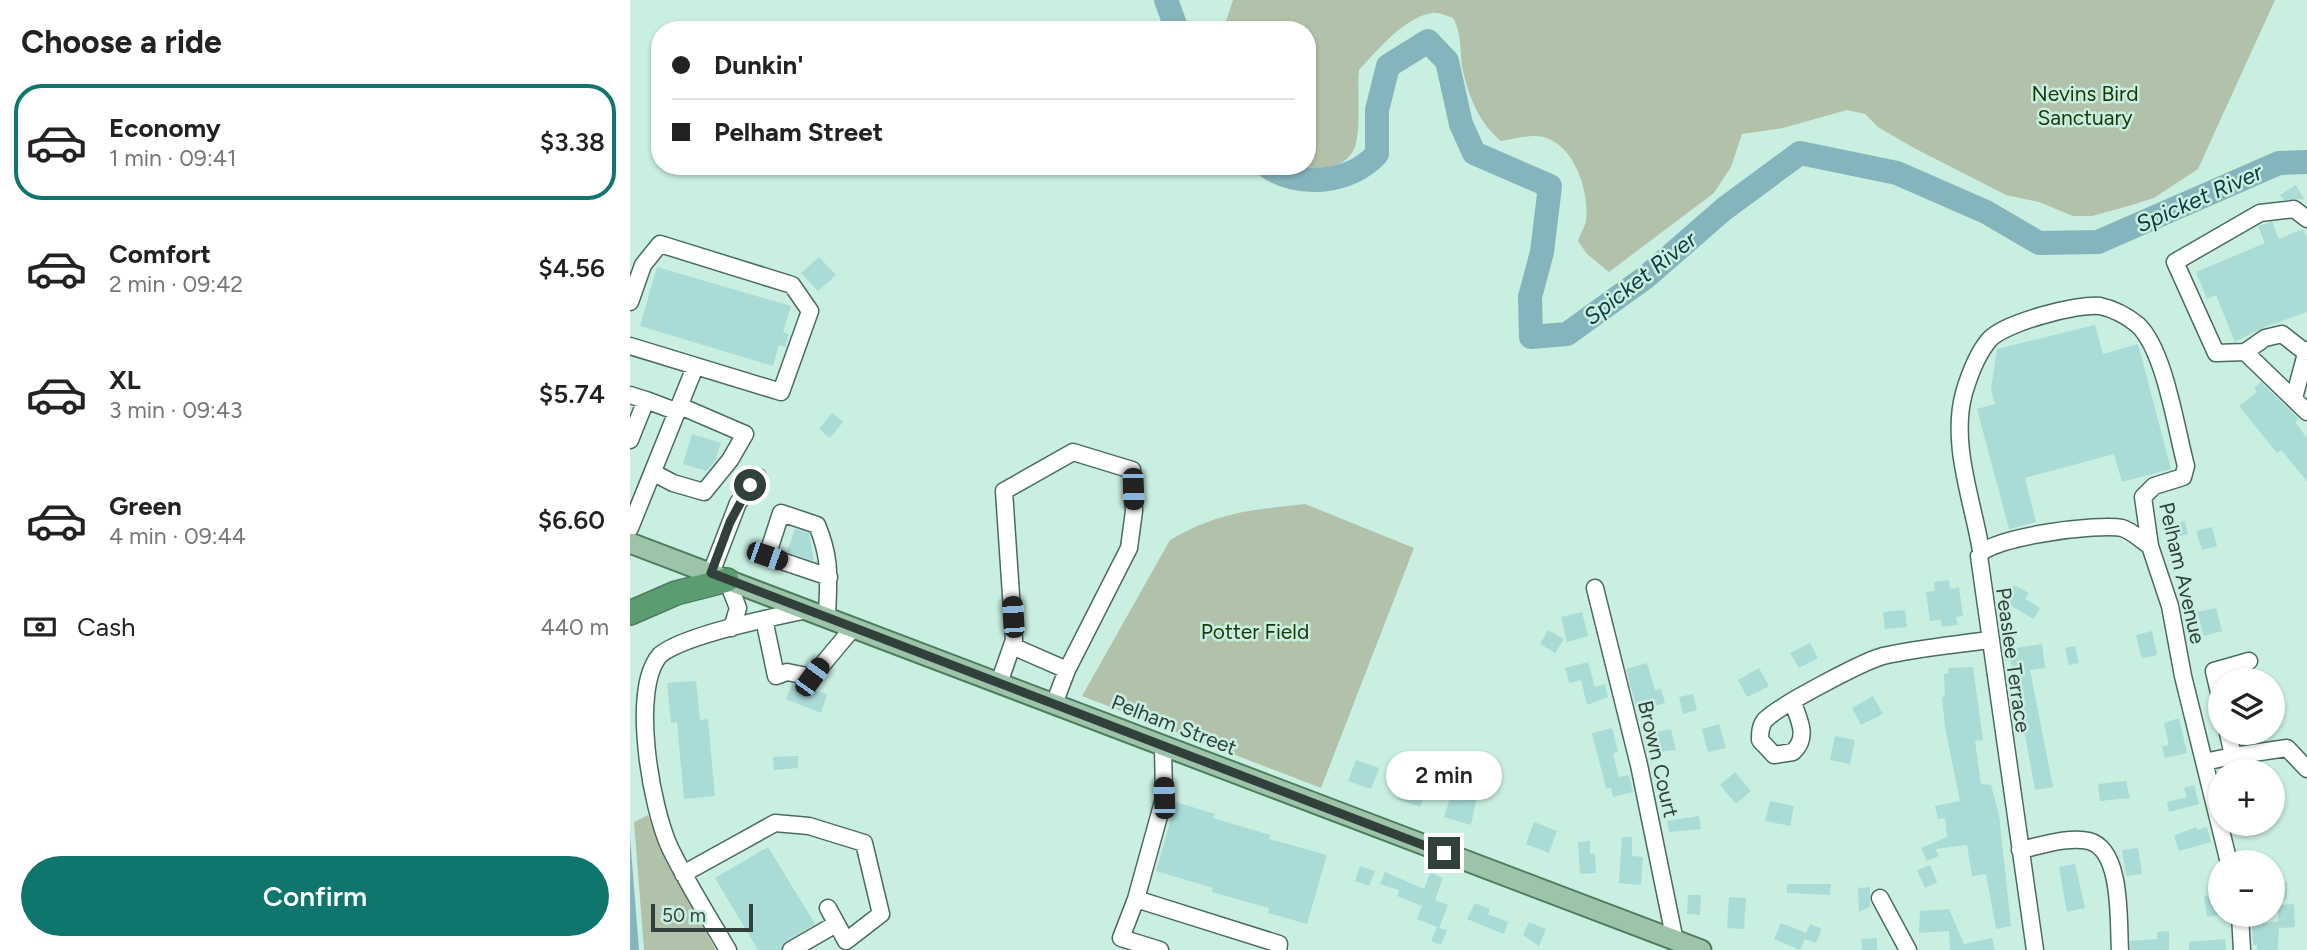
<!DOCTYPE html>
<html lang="en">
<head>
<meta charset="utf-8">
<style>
	:root { --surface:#fff; --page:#f2f2f2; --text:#222; --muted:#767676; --line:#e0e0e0; --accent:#0f766e }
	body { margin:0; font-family:Figtree,sans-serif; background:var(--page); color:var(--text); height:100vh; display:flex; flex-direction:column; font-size:26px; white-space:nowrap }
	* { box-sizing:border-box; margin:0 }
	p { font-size:23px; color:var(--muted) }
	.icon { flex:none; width:38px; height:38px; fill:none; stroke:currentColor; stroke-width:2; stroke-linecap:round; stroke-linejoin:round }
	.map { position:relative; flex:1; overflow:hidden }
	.drawer { display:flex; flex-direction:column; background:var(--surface); width:630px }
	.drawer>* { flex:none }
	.banner { position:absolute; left:21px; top:21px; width:665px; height:154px; border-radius:28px; box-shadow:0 2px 5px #0004; display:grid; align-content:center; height:154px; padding:0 21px; background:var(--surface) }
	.buttons { position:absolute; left:1578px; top:668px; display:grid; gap:14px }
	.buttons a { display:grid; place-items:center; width:77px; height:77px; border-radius:50%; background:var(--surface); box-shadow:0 2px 5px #0004; font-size:35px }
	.scale { position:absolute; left:21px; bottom:18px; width:102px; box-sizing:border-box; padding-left:7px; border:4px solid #31403b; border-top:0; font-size:19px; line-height:24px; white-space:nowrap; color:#31403b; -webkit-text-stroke:5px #c9efe1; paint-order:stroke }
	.end { position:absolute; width:32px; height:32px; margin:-16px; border:9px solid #31403b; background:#fff; box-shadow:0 0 0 4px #fff }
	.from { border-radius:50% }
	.bubble { position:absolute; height:49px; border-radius:24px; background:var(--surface); box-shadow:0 2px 5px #0004; font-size:23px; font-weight:600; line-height:49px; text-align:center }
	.car { position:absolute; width:21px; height:42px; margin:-21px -10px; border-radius:9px; box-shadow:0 0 5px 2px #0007; background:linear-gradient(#222 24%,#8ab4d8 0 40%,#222 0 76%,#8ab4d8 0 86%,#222 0) }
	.banner b { display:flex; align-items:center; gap:24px; height:66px; font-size:26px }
	.banner b+b { border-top:2px solid var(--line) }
	.banner i { width:18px; height:18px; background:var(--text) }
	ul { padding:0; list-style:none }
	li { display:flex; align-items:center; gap:21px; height:116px; margin:0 14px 10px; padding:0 7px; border:4px solid transparent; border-radius:28px }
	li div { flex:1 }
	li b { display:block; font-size:26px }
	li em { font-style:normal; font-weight:600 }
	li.active { border-color:var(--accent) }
	li>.icon { width:63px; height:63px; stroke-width:1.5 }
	h2 { padding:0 21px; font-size:32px; line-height:84px }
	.pay { display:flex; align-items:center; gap:18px; height:77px; padding:0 21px; font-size:26px }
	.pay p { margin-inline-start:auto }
	.cta { display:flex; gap:14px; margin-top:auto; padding:14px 21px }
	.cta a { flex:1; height:80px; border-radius:42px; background:var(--accent); color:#fff; font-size:28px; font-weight:600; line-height:80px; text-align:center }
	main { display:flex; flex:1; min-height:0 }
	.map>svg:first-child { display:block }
	.green { fill:#b2c2aa }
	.water { fill:#84b4bc }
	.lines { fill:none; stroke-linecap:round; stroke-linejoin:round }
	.river { stroke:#84b4bc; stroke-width:24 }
	.building { fill:#a9dbd7 }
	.minor-casing { stroke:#4a6c60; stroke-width:19 }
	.major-casing { stroke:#4c7c5d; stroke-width:23 }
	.highway-casing { stroke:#4c7c5d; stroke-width:26 }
	.minor { stroke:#fff; stroke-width:16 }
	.major { stroke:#9dc4a9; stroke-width:19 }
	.highway { stroke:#5b9d70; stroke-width:23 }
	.route { stroke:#31403b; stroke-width:9 }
	.labels { text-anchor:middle; stroke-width:5; stroke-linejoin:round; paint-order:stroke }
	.park-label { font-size:21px; fill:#1b3704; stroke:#c9efe1 }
	.street-label { font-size:21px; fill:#31403b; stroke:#c9efe1 }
	.water-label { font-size:23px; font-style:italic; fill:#0d3b42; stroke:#c9efe1 }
</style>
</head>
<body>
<main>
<section class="drawer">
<h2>Choose a ride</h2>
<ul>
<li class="active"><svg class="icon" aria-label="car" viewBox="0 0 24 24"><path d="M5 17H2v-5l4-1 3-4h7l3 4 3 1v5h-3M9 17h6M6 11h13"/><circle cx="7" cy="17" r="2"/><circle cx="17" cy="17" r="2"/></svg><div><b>Economy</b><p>1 min · 09:41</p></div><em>$3.38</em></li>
<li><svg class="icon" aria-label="car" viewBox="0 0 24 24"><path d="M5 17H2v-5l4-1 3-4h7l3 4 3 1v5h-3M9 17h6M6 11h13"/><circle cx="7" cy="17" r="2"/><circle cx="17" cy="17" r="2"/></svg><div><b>Comfort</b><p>2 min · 09:42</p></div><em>$4.56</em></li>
<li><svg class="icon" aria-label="car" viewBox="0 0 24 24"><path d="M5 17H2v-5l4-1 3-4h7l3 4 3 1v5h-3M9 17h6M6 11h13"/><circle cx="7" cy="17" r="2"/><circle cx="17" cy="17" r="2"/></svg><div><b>XL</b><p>3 min · 09:43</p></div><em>$5.74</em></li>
<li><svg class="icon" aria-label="car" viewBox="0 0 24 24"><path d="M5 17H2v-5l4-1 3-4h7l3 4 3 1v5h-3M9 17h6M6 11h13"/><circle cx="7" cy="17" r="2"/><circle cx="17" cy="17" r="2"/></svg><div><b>Green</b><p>4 min · 09:44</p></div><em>$6.60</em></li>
</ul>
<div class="pay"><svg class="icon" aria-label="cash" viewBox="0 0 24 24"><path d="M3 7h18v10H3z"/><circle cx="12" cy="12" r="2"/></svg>Cash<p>440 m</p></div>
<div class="cta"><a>Confirm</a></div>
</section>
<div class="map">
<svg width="1677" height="950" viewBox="0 0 1677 950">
	<rect width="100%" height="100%" fill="#c9efe1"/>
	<!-- green -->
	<path class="green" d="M603 0H1645L1568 169 1524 198 1495 207 1462 216H1443L1409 202 1376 195 1284 148 1248 127 1235 114 1217 110 1153 128 1112 134 1101 167 1084 193 979 272 957 254 948 241C950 234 955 227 956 220 960 189 941 135 904 136 893 136 881 140 871 141 850 124 839 98 833 71 829 52 833 36 823 18 817 16 809 12 802 13 773 18 748 50 729 70 727 93 731 121 726 143 720 172 677 174 655 166H677V30H593Z
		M675 504 784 548 691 788 452 696 540 540C588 512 621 510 675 504Z
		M18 815 35 860 86 950H14L4 822Z"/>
	<!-- water -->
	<path class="water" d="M0 837 9 950H0Z"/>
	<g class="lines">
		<!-- river -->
		<path class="river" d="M536 0 547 30
			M637 166C668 189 721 183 747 154V110L758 66 798 41 817 61 831 124 844 153 920 186 912 252 900 297 901 337 937 334 1016 277 1094 209 1170 153 1267 173 1356 212 1409 243 1468 242 1649 163 1677 162"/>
	</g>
	<!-- building -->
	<path class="building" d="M1666 185 1674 199 1654 200 1650 195Z
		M1642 222 1649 239 1673 229 1677 238V312L1632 328 1605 342 1586 295 1577 299 1566 272 1635 243 1628 226Z
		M189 257 206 275 188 291 171 273Z
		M27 267 161 306 153 332 159 334 155 347 149 345 143 366 10 326Z
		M1465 325 1473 354 1508 344 1541 469 1492 482 1484 454 1395 478 1406 522 1379 529 1347 409 1365 404 1361 390 1367 349Z
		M1631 382 1669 419 1665 422 1677 438V481L1651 450 1647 453 1609 406 1627 392 1624 388Z
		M202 413 213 422 200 438 189 429Z
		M62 434 91 443 85 461 77 471 53 464Z
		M1555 521 1558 534 1540 539 1536 525Z
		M1582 527 1587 546 1572 550 1566 531Z
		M165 529 179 533 184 561 157 552Z
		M1319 580 1320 589 1329 587 1333 616 1326 617 1328 625 1312 627 1311 620 1300 621 1296 592 1305 591 1304 582Z
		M1384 585 1399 593 1395 599 1410 608 1404 619 1374 602Z
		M1586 608 1592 631 1574 636 1567 612Z
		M1275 610 1277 627 1255 629 1253 612Z
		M952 612 958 636 937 642 931 617Z
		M918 630 934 639 925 653 910 644Z
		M1522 631 1527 655 1514 658 1511 656 1506 635Z
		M1180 643 1188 658 1169 668 1160 653Z
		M1412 644 1415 668 1400 670 1423 787 1405 790 1383 669 1380 661H1375L1373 650Z
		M1445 646 1449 663 1439 665 1435 648Z
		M958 662 965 687 975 684 978 697 957 705 951 680 939 683 935 668Z
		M1017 663 1025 690 1031 689 1035 703 1007 711 996 669Z
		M1343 667 1353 740 1345 741 1351 784 1361 785 1369 815 1381 926 1366 929 1356 874 1342 876 1337 845 1305 849 1309 856 1297 861 1291 848 1317 837 1315 818 1308 819 1305 806 1330 801 1315 727 1312 697 1315 696 1314 674 1319 673 1318 668Z
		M1129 668 1139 686 1117 697 1108 680Z
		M66 681 70 720 78 719 85 796 54 799 47 722 41 723 37 683Z
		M162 684 197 694 191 713 156 699Z
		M1063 694 1067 710 1053 714 1049 697Z
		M1243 696 1253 714 1231 725 1222 708Z
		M1549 718 1557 753 1535 758 1532 746 1539 745 1534 723Z
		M1089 724 1096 748 1078 752 1072 729Z
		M982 728 988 752 983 753 989 777 999 775 1003 792 983 797 981 788H976L962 733Z
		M1041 729 1046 750 1017 753 1013 735Z
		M1205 736 1225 740 1220 764 1200 760Z
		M168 756V768L144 770 143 757Z
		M726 760 749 768 741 789 718 781Z
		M1105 772 1121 791 1106 804 1090 785Z
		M775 778 798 786 790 807 767 799Z
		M1496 781 1500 798 1470 801 1468 784Z
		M1564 785 1569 804 1539 812 1537 802 1557 797 1554 788Z
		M831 786 848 791 841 825 814 817 820 798 827 801Z
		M1140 801 1164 806 1160 826 1135 821Z
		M546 802 585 814 583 818 640 835 639 839 697 855 677 924 638 913 639 908 582 892 583 888 526 871Z
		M1069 816 1071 829 1039 832 1037 821Z
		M904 822 927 831 919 853 896 844Z
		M1566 827 1567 830 1577 827 1581 842 1549 851 1544 836Z
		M992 837H1002V856L1013 857 1011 885 989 883Z
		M960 841V854L965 853 966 873 950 874 948 842Z
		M138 847 185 924 156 941 151 950H128L85 878Z
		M1508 848 1512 874 1496 876 1492 850Z
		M1445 864 1455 908 1437 912 1429 867Z
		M1300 865 1307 882 1295 888 1287 870Z
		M730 866 745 871 739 886 725 881Z
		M755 872 794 889 800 873 813 878 805 900 818 905 809 928 817 930 811 945 801 941 807 927 787 919 792 906 767 896 769 890 750 884Z
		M1643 882H1657V899L1643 900Z
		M1157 884H1201L1200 895 1157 893Z
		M1240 887V907L1229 912 1228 888Z
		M1587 893 1591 915 1577 917 1574 896Z
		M1058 895H1071L1070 915 1057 914Z
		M1099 897 1116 898 1114 929 1097 928Z
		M845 903 860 909 858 914 878 922 874 934 837 919Z
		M1664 904 1665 927 1649 928 1648 950H1627V945H1623L1622 924 1648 922V905Z
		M1319 909 1334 944 1362 938 1365 950H1320L1319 931 1289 933 1290 911Z
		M899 922 916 929 909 946 893 935Z
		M1151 923 1176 933 1180 924 1192 929 1186 943 1175 939 1170 950 1144 939Z
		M1539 931V950H1500V941L1527 939V932Z
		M1247 938V950H1232L1231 939Z
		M1595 939 1596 950H1559V942Z"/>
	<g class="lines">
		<!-- minor casing -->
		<g class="minor-casing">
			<path id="minor" d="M0 302 13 265 30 244 162 285 180 311 151 392 0 346
				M1615 352 1677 412
				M1675 352 1652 334 1635 338 1615 352 1586 353 1545 262 1630 213 1664 209 1677 219
				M0 395 16 400 0 440
				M1664 398 1677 350
				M16 400 48 412
				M24 473 43 483 74 492 100 460 115 434 50 406
				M0 528 65 367
				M1351 551C1343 501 1320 444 1334 393 1339 376 1348 353 1359 340 1373 323 1449 303 1470 306 1484 309 1497 316 1508 325 1535 351 1546 429 1556 466L1553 477 1524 486 1513 497 1520 546 1540 606 1553 676 1599 863
				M81 573 108 503 128 477
				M97 580 108 608 102 628
				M965 588 1009 765 1045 941
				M197 618C198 580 202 561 187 525L151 513 137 556 199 577
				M134 619 146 676 157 672 182 677 223 628
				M382 646 437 670
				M369 683 384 640 374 491 443 452 502 470 504 511 499 548 437 670 424 704
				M1591 701 1584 671 1619 661
				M1163 703C1169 720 1179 737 1163 752L1144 755 1130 740C1130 733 1130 726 1135 720 1148 706 1234 661 1253 656 1287 648 1324 645 1359 640
				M1603 756 1657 748 1677 769
				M1574 762 1603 756 1598 733
				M1390 850C1410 846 1439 836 1459 841 1493 850 1488 923 1490 950
				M53 874 145 823 179 826 234 843 251 914 216 941 198 908
				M1250 898 1278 950
				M506 899 649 944 648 950
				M1610 915 1612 950
				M98 950C78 916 57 883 40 848 21 807 0 689 30 655 54 635 143 617 177 610
				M161 950 206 924
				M530 950 491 938 506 899 534 798 533 745
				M1405 950 1349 556C1357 537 1471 523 1492 528 1502 531 1511 540 1520 546"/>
		</g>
		<!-- major casing -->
		<g class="major-casing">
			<path id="major" d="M0 543 1071 950"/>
		</g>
		<!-- highway casing -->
		<g class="highway-casing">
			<path id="highway" d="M0 613 46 593 97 580"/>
		</g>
		<!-- minor -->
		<use href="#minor" class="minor"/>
		<!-- major -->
		<use href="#major" class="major"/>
		<!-- highway -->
		<use href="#highway" class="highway"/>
	</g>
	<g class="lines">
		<!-- route -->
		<path class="route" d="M120 485 100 522 81 573 814 853"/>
	</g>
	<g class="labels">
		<!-- park labels -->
		<g class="park-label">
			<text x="1455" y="101">Nevins Bird<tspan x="1455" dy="24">Sanctuary</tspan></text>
			<text x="625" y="639">Potter Field</text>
		</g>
		<!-- street labels -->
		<g class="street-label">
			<text transform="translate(1552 573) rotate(77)" y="7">Pelham Avenue</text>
			<text transform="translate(1383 660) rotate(82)" y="7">Peaslee Terrace</text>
			<text transform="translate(544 725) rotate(21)" y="7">Pelham Street</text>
			<text transform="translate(1028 759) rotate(77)" y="7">Brown Court</text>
		</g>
		<!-- water labels -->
		<g class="water-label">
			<text transform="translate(1569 198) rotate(-24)" y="8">Spicket River</text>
			<text transform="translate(1010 278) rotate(-38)" y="8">Spicket River</text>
		</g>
	</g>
</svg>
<div class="buttons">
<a><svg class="icon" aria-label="layers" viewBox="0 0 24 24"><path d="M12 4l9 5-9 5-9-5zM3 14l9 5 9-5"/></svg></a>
<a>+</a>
<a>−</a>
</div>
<div class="scale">50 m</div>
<i class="end from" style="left:120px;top:485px"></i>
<i class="end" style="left:814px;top:853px"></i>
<div class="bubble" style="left:756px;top:751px;width:116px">2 min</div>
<i class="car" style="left:503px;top:489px;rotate:178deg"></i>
<i class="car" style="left:137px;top:556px;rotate:109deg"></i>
<i class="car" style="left:383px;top:617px;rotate:356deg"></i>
<i class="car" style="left:182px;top:677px;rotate:36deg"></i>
<i class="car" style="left:534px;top:798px;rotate:358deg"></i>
<div class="banner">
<b><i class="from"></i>Dunkin'</b>
<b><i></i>Pelham Street</b>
</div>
</div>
</main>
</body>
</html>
